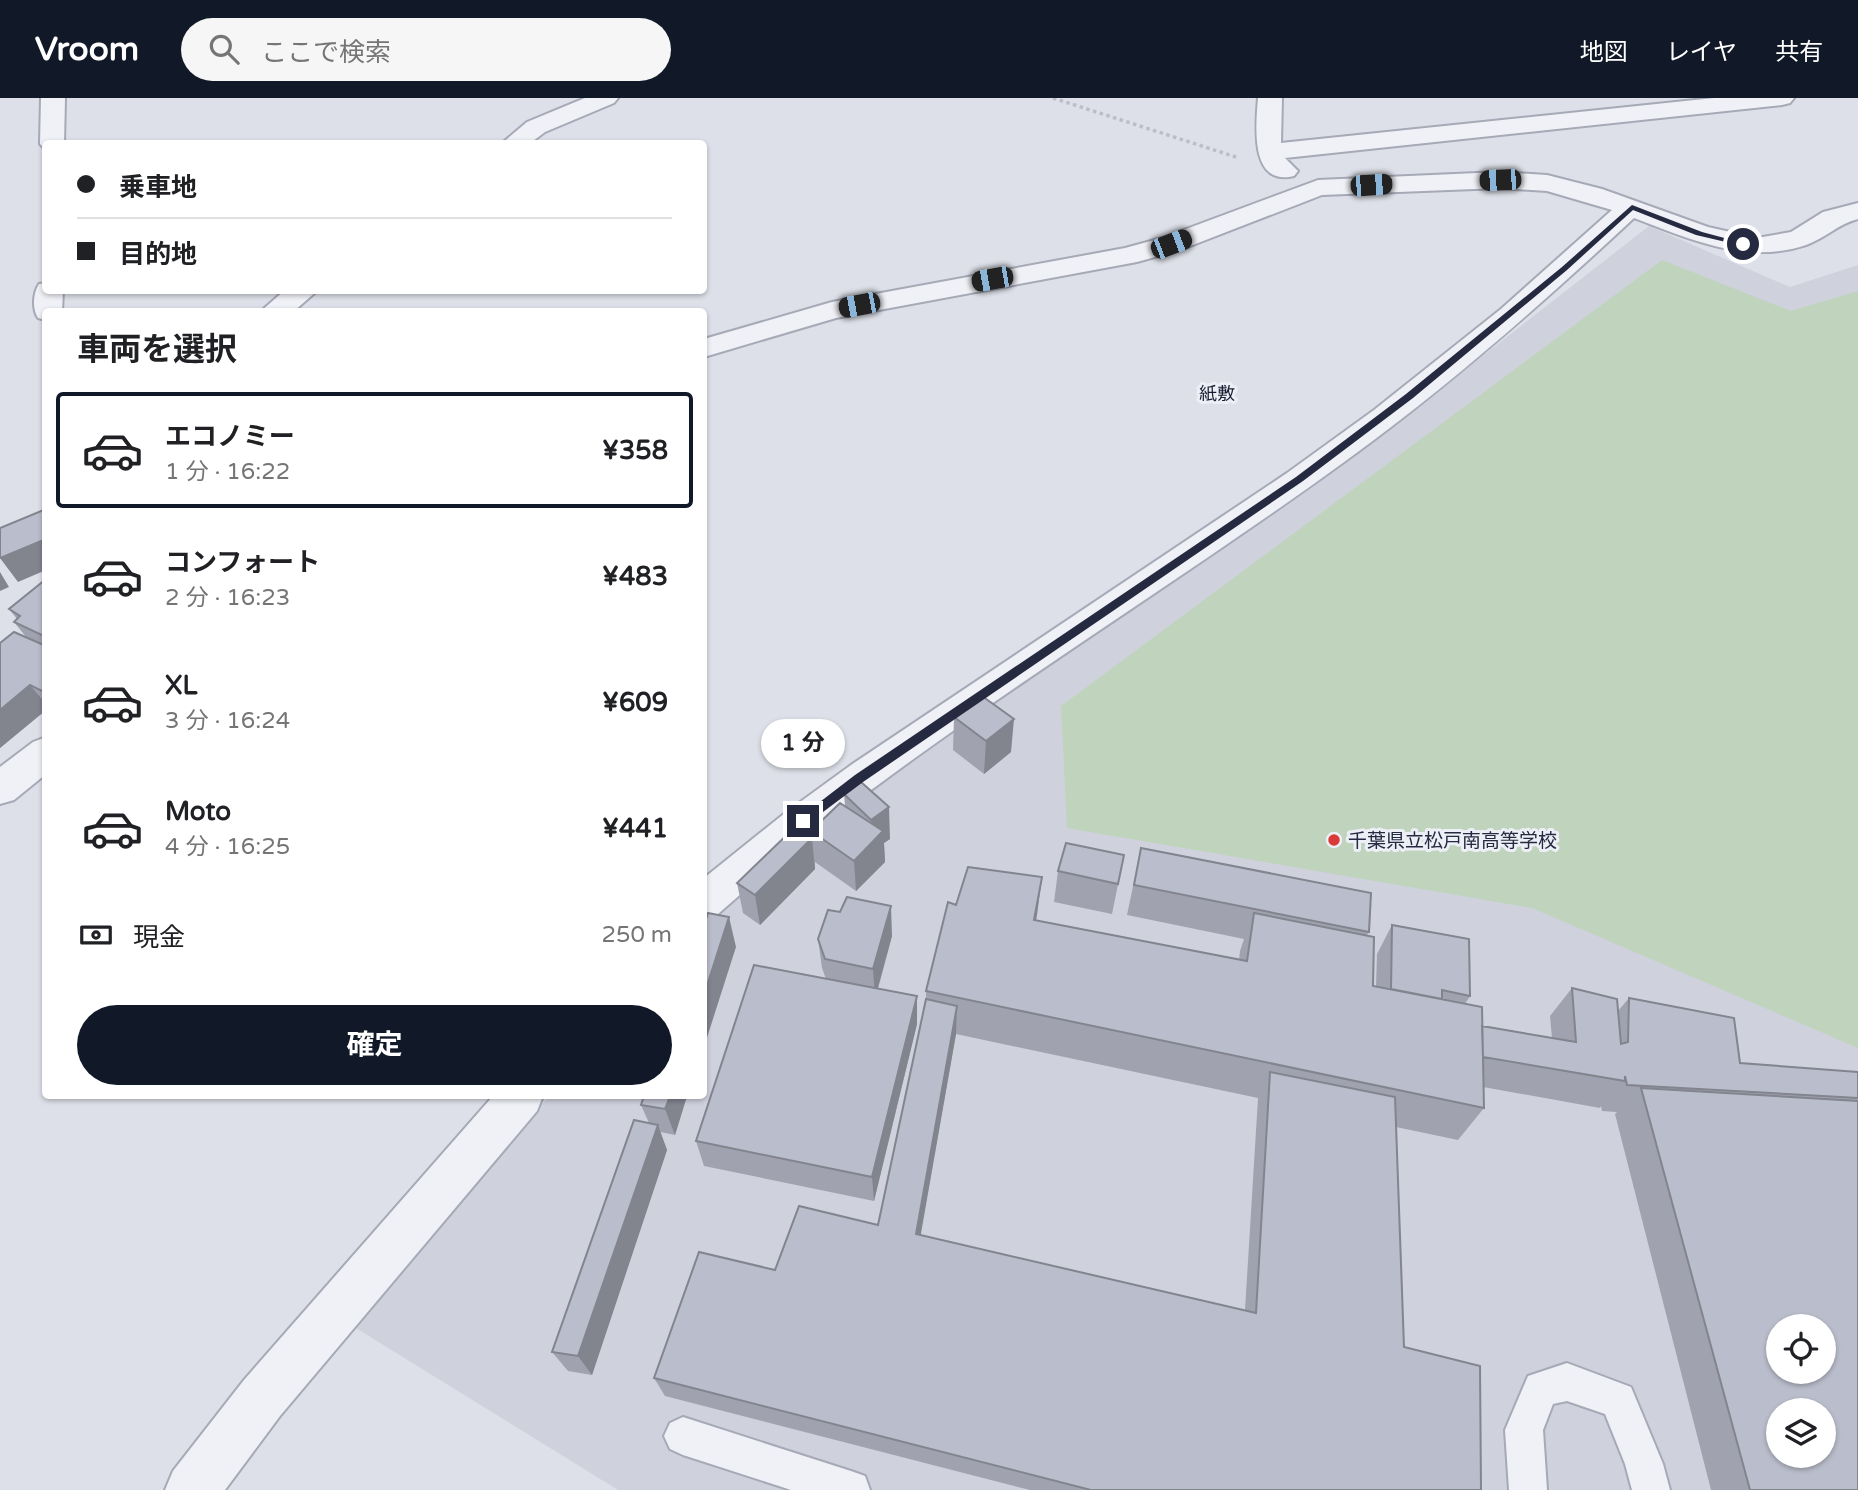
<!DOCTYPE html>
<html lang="ja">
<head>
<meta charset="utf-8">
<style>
	:root { --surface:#fff; --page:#f6f6f6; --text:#202124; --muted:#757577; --line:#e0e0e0; --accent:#111827 }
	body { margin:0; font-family:"Varela Round","Noto Sans JP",sans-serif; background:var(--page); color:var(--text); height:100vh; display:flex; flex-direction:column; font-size:26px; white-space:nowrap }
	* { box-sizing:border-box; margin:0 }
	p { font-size:23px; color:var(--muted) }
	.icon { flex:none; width:38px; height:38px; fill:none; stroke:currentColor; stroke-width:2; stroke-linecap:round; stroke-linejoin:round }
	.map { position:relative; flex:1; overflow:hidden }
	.drawer { position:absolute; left:42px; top:210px; width:665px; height:791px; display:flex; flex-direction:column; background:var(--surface); border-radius:7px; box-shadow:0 2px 5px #0004 }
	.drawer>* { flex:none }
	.hud { position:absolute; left:42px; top:42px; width:665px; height:154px; border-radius:7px; box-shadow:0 2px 5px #0004; display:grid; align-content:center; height:154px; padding:0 35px; background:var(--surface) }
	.tools { position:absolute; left:1766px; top:1216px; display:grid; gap:14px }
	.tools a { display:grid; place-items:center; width:70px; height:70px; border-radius:50%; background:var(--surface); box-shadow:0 2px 5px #0004; font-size:35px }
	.end { position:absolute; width:32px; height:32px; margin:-16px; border:9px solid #252a40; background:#fff; box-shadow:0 0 0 4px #fff }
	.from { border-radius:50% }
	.bubble { position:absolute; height:49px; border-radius:24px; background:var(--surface); box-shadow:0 2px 5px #0004; font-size:23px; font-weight:700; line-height:49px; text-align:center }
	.car { position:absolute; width:21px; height:42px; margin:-21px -10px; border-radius:9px; box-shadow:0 0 5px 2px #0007; background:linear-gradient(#222 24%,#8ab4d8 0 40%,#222 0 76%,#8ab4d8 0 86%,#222 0) }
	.hud b { display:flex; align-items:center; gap:24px; height:66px; font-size:26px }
	.hud b+b { border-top:2px solid var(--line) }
	.hud i { width:18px; height:18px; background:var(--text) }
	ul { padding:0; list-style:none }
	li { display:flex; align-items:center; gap:21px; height:116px; margin:0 14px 10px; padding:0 21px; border:4px solid transparent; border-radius:7px }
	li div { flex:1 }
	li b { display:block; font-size:26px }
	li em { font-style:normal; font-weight:700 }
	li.on { border-color:var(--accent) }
	li>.icon { width:63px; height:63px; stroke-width:1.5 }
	h2 { padding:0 35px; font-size:32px; line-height:84px }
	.pay { display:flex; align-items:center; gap:18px; height:77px; padding:0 35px; font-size:26px }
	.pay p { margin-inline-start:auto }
	.primary-button { display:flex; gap:14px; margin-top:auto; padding:14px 35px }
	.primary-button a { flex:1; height:80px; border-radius:42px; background:var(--accent); color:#fff; font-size:28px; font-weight:700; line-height:80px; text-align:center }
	header { display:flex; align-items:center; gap:42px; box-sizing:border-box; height:98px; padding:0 35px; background:var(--accent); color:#fff }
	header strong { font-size:33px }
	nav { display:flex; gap:38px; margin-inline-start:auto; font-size:24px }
	.search { width:490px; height:63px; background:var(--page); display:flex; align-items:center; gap:18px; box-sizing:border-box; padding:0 24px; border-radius:38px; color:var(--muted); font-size:26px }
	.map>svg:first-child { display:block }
	.built { fill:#cfd2dd; fill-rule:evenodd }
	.green { fill:#bfd3bd }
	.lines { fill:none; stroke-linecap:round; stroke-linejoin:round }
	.lane-casing { stroke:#a6a9b6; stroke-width:4 }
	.street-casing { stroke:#a6a9b6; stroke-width:4 }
	.path { stroke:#bbbdc7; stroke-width:3.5; stroke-dasharray:3.5 3.5; stroke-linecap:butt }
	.lane { fill:#f0f1f6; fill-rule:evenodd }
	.street { fill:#f0f1f6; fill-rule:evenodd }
	.wall { fill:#a0a3af; fill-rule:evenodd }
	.shaded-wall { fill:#82848e }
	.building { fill:#babdcb; stroke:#82848e; stroke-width:2; fill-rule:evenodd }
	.route { fill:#252a40 }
	.poi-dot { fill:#d93a37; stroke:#edeff6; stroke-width:2.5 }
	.labels { text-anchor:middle; stroke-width:6; stroke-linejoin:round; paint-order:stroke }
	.far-neighbourhood-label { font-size:18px; fill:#181c31; stroke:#edeff6 }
	.poi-label { font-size:19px; fill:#252a40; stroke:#edeff6; text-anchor:start }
</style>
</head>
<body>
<header>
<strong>Vroom</strong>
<div class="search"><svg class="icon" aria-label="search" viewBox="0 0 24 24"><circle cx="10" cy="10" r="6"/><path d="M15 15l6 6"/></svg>ここで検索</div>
<nav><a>地図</a><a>レイヤ</a><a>共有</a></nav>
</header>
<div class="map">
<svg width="1858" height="1392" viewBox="0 0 1858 1392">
	<rect width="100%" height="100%" fill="#dde0e8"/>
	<!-- built -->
	<path class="built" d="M1649 128 1790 189 1858 167V1392H618L351 1227 549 998H704V825L916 659 1395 326ZM1778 1228H1824V1274H1778ZM1778 1312H1824V1358H1778Z"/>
	<!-- green -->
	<path class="green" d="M1662 162 1791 213 1858 193V950L1532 810 1067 730 1061 608Z"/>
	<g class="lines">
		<!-- lane casing -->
		<g class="lane-casing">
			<path id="lane" d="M1567 1265 1631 1289 1663 1366 1670 1392H1632L1625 1366 1605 1316 1567 1303 1553 1306 1543 1332 1547 1392H1509L1505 1332 1528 1278Z
				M683 1319 851 1373 865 1378 870 1392H791L683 1357 670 1351 664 1338 670 1325Z"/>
		</g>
		<!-- street casing -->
		<g class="street-casing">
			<path id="street" d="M41 0H65L64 46H46V52L40 46Z
				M585 0H618L614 5 545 34 529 46H501L527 24Z
				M1258 0H1282L1281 45 1714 0H1794L1790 5 1782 7 1285 60 1298 73 1294 78C1249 89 1256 26 1258 0Z
				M1500 74 1547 77 1602 91 1708 129 1757 140 1791 134 1823 114 1858 105V121C1838 126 1824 141 1806 147 1746 167 1690 141 1634 120 1544 204 1451 286 1351 359 1142 512 913 643 718 816L704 821V780L785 715 851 667 1287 375 1374 312 1501 211 1612 112 1547 93 1500 90 1322 97 1180 152 1137 164 836 220 704 259V241L832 204 1125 150 1162 140 1318 82Z
				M46 185V192H63L62 214H46V222L38 220C32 211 33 195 39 186Z
				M285 192H318L293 214H260Z
				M46 639V676L14 702 0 706V669L33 644Z
				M493 998H543L537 1013 280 1318 225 1392H165L173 1373 244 1282Z"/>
		</g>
		<!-- path -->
		<path class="path" d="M1053 0 1236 59"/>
		<!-- lane -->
		<use href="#lane" class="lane"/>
		<!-- street -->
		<use href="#street" class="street"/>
	</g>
	<!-- wall -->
	<path class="wall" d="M46 481V612L0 650 26 539 14 524 17 521 9 511Z
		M954 619 1011 654 984 676 953 652Z
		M861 684 890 741 884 745 885 764 856 793 815 764V771L760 827 743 815 737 785 812 740 811 733 845 708 844 696Z
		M1141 750 1369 834 1367 837 1373 888H1376L1377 856 1392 827 1470 898 1465 906 1482 928 1552 940 1550 918 1572 890 1618 913 1629 900 1740 965 1858 974V1392H1711L1615 1016 1617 1014 1602 1013 1601 1008 1600 1010 1483 989 1484 1010 1458 1042 1396 1029 1404 1249 1481 1392H1030L665 1298 654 1280 775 1172 878 1127 926 901V893L956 807 1239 862 1240 853 1244 841 1127 817ZM956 936 1258 1000 1245 1212 920 1137Z
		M1124 757 1112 816 1054 804 1058 773Z
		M892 838 878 891 917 926 874 1103 704 1068 696 1043 826 881 822 870 818 841Z
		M687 998 675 1037 660 1034 667 1052 592 1277 568 1273 552 1254 649 1025 641 1007Z"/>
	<!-- shaded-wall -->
	<path class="shaded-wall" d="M46 441V472L18 484 0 460Z
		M0 474 9 489 0 493Z
		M30 587 46 606V612L0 650V612Z
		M1014 621 1011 654 984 676 986 643Z
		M889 709 890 741 884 745 885 764 856 793 854 763 872 744 871 722Z
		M812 740 815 771 760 827 755 797Z
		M1042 779 1037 817 1030 859 1034 822Z
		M891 808 892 838 875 900 873 871Z
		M729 819 736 849 704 949V897Z
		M917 898V926L874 1103 872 1079Z
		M957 908 956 936 917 1158 916 1136Z
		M670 998H687L675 1037 665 1011Z
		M658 1027 667 1052 592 1277 578 1258Z"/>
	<!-- building -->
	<path class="building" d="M46 411V441L0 460V430Z
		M46 481V539L14 524 20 518 9 511Z
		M14 534 46 548V595L30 587 0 612V545Z
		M982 598 1014 621 986 643 954 619Z
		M861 684 889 709 871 722 844 696Z
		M840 705 883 733 854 763 811 733Z
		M795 729 812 740 755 797 737 785Z
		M1066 745 1124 757 1118 786 1058 773Z
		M1141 750 1371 795 1369 834 1134 787Z
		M968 769 1042 779 1034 822 1247 863 1254 815 1374 839 1373 888 1482 909 1484 1010 926 893 948 804 956 807Z
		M847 799 891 808 873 871 825 861 818 841 828 812 840 814Z
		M708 815 729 819 704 897V827Z
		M1392 827 1469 841 1470 898 1442 892V901L1391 891Z
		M754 867 917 898 872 1079 696 1043Z
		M1572 890 1617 901 1621 946 1628 944 1629 900 1734 920 1740 965 1858 974V1000L1627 987 1625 978V983L1483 959 1482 928 1576 944Z
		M926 901 957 908 916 1136 1256 1215 1270 974 1395 999 1404 1249 1480 1268 1481 1392H1091L654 1280 699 1154 775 1172 799 1108 878 1127Z
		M1641 990 1858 1003V1392H1750ZM1778 1228H1824V1274H1778ZM1778 1312H1824V1358H1778Z
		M644 998H670L665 1011 641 1007Z
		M634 1022 658 1027 578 1258 552 1254Z"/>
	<!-- route -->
	<path class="route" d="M1632 107 1702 134 1747 146 1743 148 1696 137 1633 112 1567 172 1413 300 1303 383 863 684 807 726H799V720L855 677 1296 379 1406 296 1562 169Z"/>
	<!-- markers -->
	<circle class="poi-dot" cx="1334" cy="742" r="7"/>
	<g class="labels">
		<!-- far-neighbourhood labels -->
		<g class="far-neighbourhood-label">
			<text x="1217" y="302">紙敷</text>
		</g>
		<!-- poi labels -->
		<g class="poi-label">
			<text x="1348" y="749">千葉県立松戸南高等学校</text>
		</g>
	</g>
</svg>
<div class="tools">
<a><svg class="icon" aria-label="locate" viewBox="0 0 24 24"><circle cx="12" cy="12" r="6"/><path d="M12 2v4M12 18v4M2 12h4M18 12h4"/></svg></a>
<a><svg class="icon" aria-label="layers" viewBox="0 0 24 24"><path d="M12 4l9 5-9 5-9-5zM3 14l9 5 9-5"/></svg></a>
</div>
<i class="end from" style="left:1743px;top:146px"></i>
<i class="end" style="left:803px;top:723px"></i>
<div class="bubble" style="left:761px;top:621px;width:84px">1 分</div>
<i class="car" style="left:1500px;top:82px;rotate:268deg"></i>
<i class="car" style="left:1371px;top:87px;rotate:86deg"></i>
<i class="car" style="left:1171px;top:146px;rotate:69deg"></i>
<i class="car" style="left:992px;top:181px;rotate:260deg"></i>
<i class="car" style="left:859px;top:207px;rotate:259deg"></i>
<div class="hud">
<b><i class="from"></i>乗車地</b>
<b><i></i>目的地</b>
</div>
<section class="drawer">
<h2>車両を選択</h2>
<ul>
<li class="on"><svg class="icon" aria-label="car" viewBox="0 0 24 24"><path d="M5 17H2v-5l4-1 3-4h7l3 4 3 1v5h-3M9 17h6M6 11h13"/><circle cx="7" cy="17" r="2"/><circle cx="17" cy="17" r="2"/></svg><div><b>エコノミー</b><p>1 分 · 16:22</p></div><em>¥358</em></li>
<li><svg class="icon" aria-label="car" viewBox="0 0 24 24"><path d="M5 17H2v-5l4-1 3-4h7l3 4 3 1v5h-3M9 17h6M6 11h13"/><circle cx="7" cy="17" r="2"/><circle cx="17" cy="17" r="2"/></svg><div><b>コンフォート</b><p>2 分 · 16:23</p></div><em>¥483</em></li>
<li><svg class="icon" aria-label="car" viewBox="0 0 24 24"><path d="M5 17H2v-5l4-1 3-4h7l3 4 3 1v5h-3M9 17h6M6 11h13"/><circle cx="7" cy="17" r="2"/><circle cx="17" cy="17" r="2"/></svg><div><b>XL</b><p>3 分 · 16:24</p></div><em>¥609</em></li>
<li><svg class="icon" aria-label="car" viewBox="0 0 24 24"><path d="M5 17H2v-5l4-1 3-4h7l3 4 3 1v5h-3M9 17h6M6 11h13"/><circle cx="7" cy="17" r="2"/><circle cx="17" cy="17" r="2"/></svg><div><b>Moto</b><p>4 分 · 16:25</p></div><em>¥441</em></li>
</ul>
<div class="pay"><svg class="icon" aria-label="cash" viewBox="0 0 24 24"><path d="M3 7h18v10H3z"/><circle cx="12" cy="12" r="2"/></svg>現金<p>250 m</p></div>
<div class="primary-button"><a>確定</a></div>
</section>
</div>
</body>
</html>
